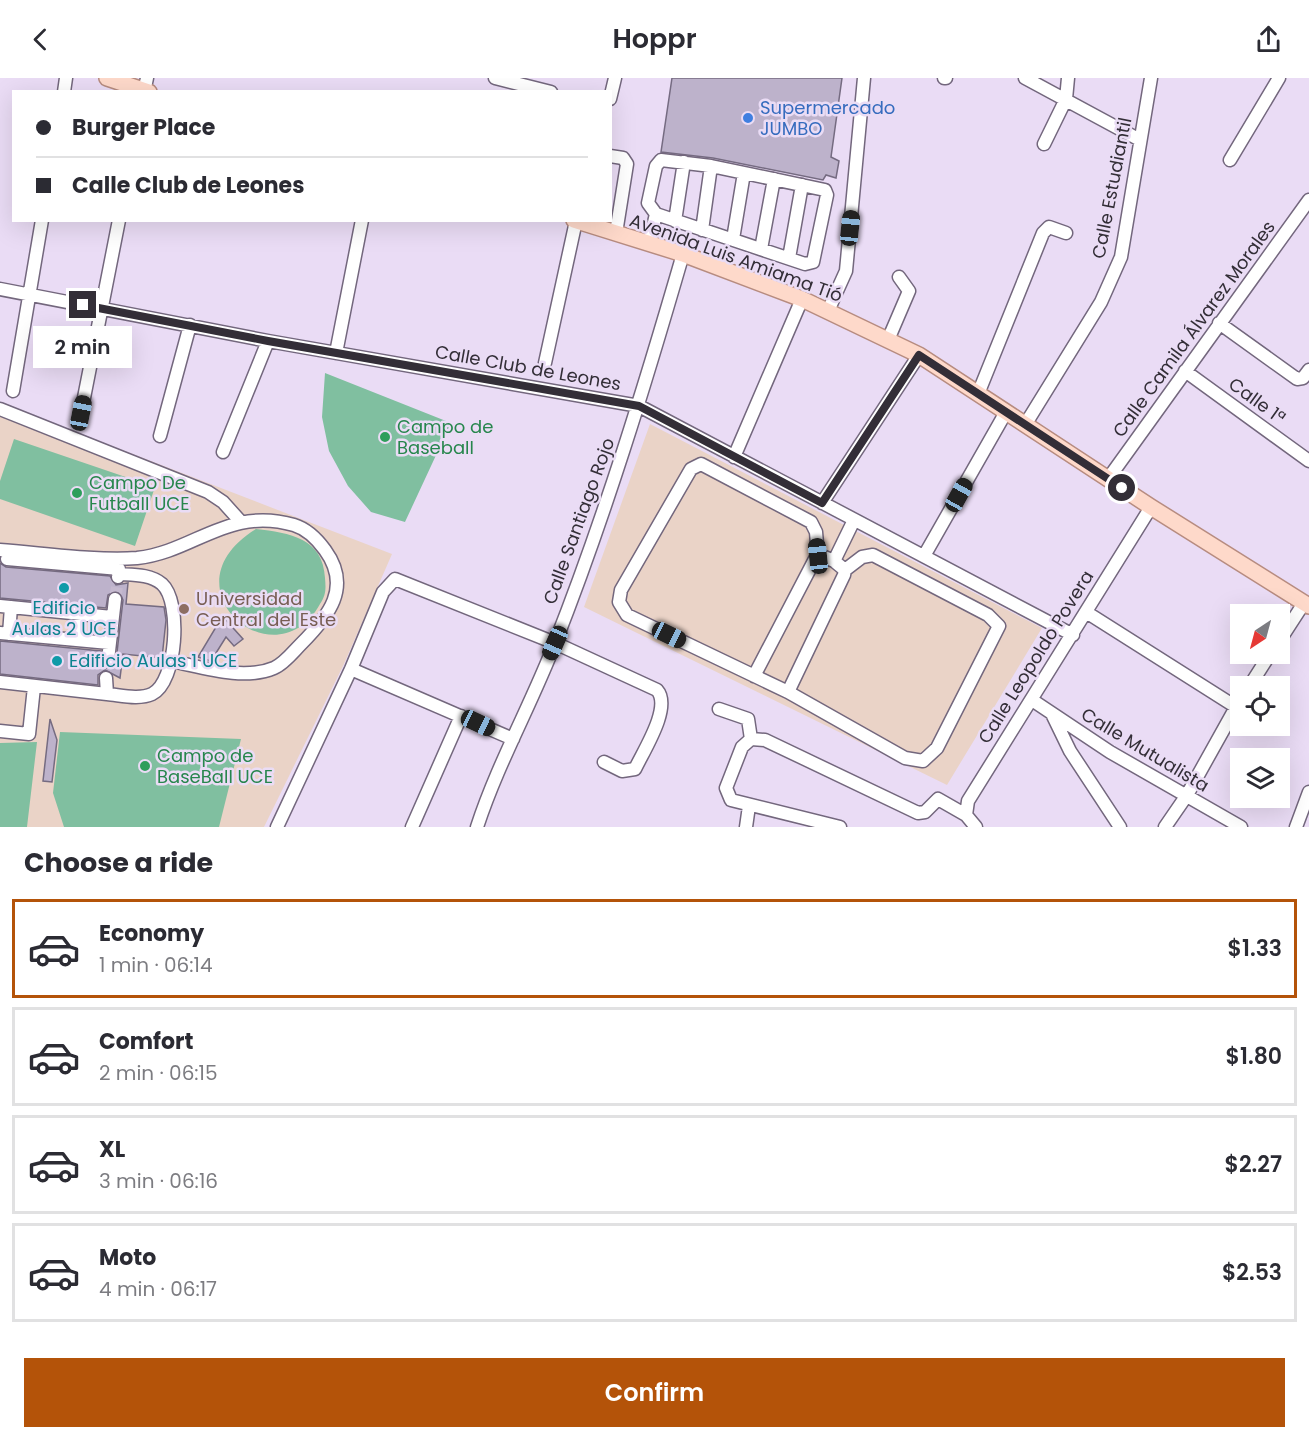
<!DOCTYPE html>
<html lang="en">
<head>
<meta charset="utf-8">
<style>
	:root { --surface:#fff; --page:#f7f7f7; --text:#2b2b33; --muted:#7c7c81; --line:#e1e1e2; --accent:#b45309 }
	body { margin:0; font-family:Poppins,sans-serif; background:var(--page); color:var(--text); height:100vh; display:flex; flex-direction:column; font-size:22px; white-space:nowrap }
	* { box-sizing:border-box; margin:0 }
	p { font-size:20px; color:var(--muted) }
	.icon { flex:none; width:33px; height:33px; fill:none; stroke:currentColor; stroke-width:2; stroke-linecap:round; stroke-linejoin:round }
	.map { position:relative; height:749px; overflow:hidden }
	.details { display:flex; flex-direction:column; background:var(--surface); flex:1 }
	.details>* { flex:none }
	.top-card { position:absolute; left:12px; top:12px; width:600px; height:132px; border-radius:0px; box-shadow:0 6px 24px #0002; display:grid; align-content:center; height:132px; padding:0 24px; background:var(--surface) }
	.needle { width:39px; rotate:216deg }
	.tools { position:absolute; left:1230px; top:526px; display:grid; gap:12px }
	.tools a { display:grid; place-items:center; width:60px; height:60px; border-radius:0px; background:var(--surface); box-shadow:0 6px 24px #0002; font-size:30px }
	.end { position:absolute; width:27px; height:27px; margin:-14px; border:8px solid #332e37; background:#fff; box-shadow:0 0 0 3px #fff }
	.from { border-radius:50% }
	.bubble { position:absolute; height:42px; border-radius:0px; background:var(--surface); box-shadow:0 6px 24px #0002; font-size:20px; font-weight:600; line-height:42px; text-align:center }
	.car { position:absolute; width:18px; height:36px; margin:-18px -9px; border-radius:8px; box-shadow:0 0 4px 2px #0007; background:linear-gradient(#222 24%,#8ab4d8 0 40%,#222 0 76%,#8ab4d8 0 86%,#222 0) }
	.top-card b { display:flex; align-items:center; gap:21px; height:57px; font-size:22px }
	.top-card b+b { border-top:2px solid var(--line) }
	.top-card i { width:15px; height:15px; background:var(--text) }
	ul { padding:0; list-style:none }
	li { display:flex; align-items:center; gap:18px; height:99px; margin:0 12px 9px; padding:0 12px; border:3px solid var(--line); border-radius:0px }
	li div { flex:1 }
	li b { display:block; font-size:22px }
	li em { font-style:normal; font-weight:600 }
	li.active { border-color:var(--accent) }
	li>.icon { width:54px; height:54px; stroke-width:1.5 }
	h2 { padding:0 24px; font-size:27px; line-height:72px }
	.cta { display:flex; gap:12px; margin-top:auto; padding:12px 24px }
	.cta a { flex:1; height:69px; border-radius:0px; background:var(--accent); color:#fff; font-size:24px; font-weight:600; line-height:69px; text-align:center }
	header { display:flex; justify-content:space-between; align-items:center; height:78px; padding:0 24px; background:var(--surface); font-size:27px; font-weight:600 }
	.map>svg:first-child { display:block }
	.education { fill:#ead3c7 }
	.green { fill:#80bfa0 }
	.building { fill:#bdb2cb; stroke:#756b81; stroke-width:1.5 }
	.lines { fill:none; stroke-linecap:round; stroke-linejoin:round }
	.minor-tunnel { stroke:#c5b9cf; stroke-width:12; stroke-dasharray:12 6; stroke-linecap:butt }
	.minor-casing { stroke:#73677d; stroke-width:15 }
	.major-casing { stroke:#b78c80; stroke-width:18 }
	.minor { stroke:#fff; stroke-width:12 }
	.major { stroke:#fed9ca; stroke-width:15 }
	.route { stroke:#332e37; stroke-width:8 }
	.shop-dot { fill:#3f7fe0; stroke:#eadcf5; stroke-width:2 }
	.leisure-dot { fill:#2e9e5b; stroke:#eadcf5; stroke-width:2 }
	.culture-dot { fill:#0f9aa8; stroke:#eadcf5; stroke-width:2 }
	.education-dot { fill:#8d6e63; stroke:#eadcf5; stroke-width:2 }
	.labels { text-anchor:middle; stroke-width:5; stroke-linejoin:round; paint-order:stroke }
	.shop-label { font-size:18px; fill:#366cbe; stroke:#eadcf5; text-anchor:start }
	.street-label { font-size:18px; fill:#332e37; stroke:#eadcf5 }
	.leisure-label { font-size:18px; fill:#27864d; stroke:#eadcf5; text-anchor:start }
	.education-label { font-size:18px; fill:#785e54; stroke:#eadcf5; text-anchor:start }
	.culture-label { font-size:18px; fill:#0d838f; stroke:#eadcf5 }
</style>
</head>
<body>
<header><svg class="icon" aria-label="back" viewBox="0 0 24 24"><path d="M15 5l-7 7 7 7"/></svg>Hoppr<svg class="icon" aria-label="share" viewBox="0 0 24 24"><path d="M12 15V3M7 8l5-5 5 5M5 13v7h14v-7"/></svg></header>
<div class="map">
<svg width="1309" height="749" viewBox="0 0 1309 749">
	<rect width="100%" height="100%" fill="#eadcf5"/>
	<!-- education -->
	<path class="education" d="M0 325 392 476 344 586 264 749H0Z
		M650 346 1042 550 947 707 584 529Z"/>
	<!-- green -->
	<path class="green" d="M325 295 451 345 405 444 371 434 348 408 329 373 322 339Z
		M14 361 155 409 135 468 0 421V403Z
		M256 451C290 455 323 460 325 500 326 511 326 517 320 526 275 607 161 509 256 451Z
		M60 654 241 661 219 749H64L53 715Z
		M37 664 27 749H0V665Z"/>
	<!-- building -->
	<path class="building" d="M672 0H842L831 79 839 83 836 100 826 97 823 102 713 80 661 74Z
		M0 485 6 489 110 498 116 507 128 505 126 526 164 529 166 542 162 580 123 576 120 600 105 592 98 597V607L0 596V563L101 573V586L106 590 112 589 116 583 123 522 120 515 115 513 108 517 106 530 0 520Z
		M225 541 243 561 234 568 226 559 211 583 198 579 216 549Z
		M50 641 57 662 52 704 43 703Z"/>
	<g class="lines">
		<!-- minor-tunnel -->
		<path class="minor-tunnel" d="M115 521 118 503"/>
		<!-- minor casing -->
		<g class="minor-casing">
			<path id="minor" d="M495 0 551 14
				M944 0H946
				M1025 0 1140 62
				M64 14 66 0
				M144 14 147 0
				M610 21 615 0
				M1044 66 1066 21 1068 0
				M610 78 623 80 627 86 616 155
				M661 82 711 88 825 112 827 117 813 184 805 186 656 136 648 125 656 88Z
				M1230 82 1279 0
				M675 143 684 84
				M702 152 711 88
				M733 161 744 95
				M649 166 656 136
				M761 171 774 101
				M789 180 802 107
				M0 211 268 263 639 328 1073 557
				M828 233 846 193 864 0
				M1219 245 1297 301 1303 300 1309 292
				M888 262 909 213 899 199
				M336 275 362 142
				M545 285 576 143
				M1185 293 1309 383
				M13 313 42 142
				M978 316 1043 155 1049 149 1066 155
				M0 331 208 414 223 424 241 444
				M81 335 119 142
				M1025 347 1101 224 1121 179 1151 0
				M160 358 190 247
				M223 374 268 263
				M734 379 802 221
				M1108 401 1309 122
				M822 425 919 277
				M0 472C42 475 95 483 137 480 194 474 228 428 294 447 307 451 317 461 325 472 352 509 329 538 301 566 294 573 284 586 274 590 243 603 202 589 171 583
				M818 478 816 454 811 444 701 386 691 391 621 512 619 524 627 537 788 614 905 680 923 683 937 670 999 548 988 537 873 477 862 479 845 492
				M924 478 1006 334
				M7 481 119 491 118 499
				M834 483 854 442
				M0 528 112 539
				M1086 534 1236 629
				M0 555 109 565
				M9 556 11 529
				M78 562 79 537
				M1280 562 1304 525
				M108 582 115 521
				M351 591 513 661
				M754 598 815 481 822 478 834 483 845 492 844 497 788 614
				M0 604 107 616 106 600
				M1249 609 1270 576
				M107 616C120 617 139 622 152 616 177 604 182 524 162 506 150 496 133 497 118 496
				M1032 622 1110 674 1241 749
				M719 631 748 641 751 661
				M1053 638 1070 673 1120 749
				M0 653 29 656 34 609
				M277 749 351 591 383 514 395 501 555 565 657 612C672 629 644 672 635 691L622 693 604 684
				M412 749 461 638
				M477 749C498 685 531 627 555 565 605 438 645 307 683 176
				M746 749 749 728
				M840 749 731 722 726 710 742 669 751 661 765 662 918 735 925 734 938 721 966 737
				M976 749 966 737 968 723 1151 429
				M1165 749 1187 717 1240 622
				M1296 749 1309 714"/>
		</g>
		<!-- major casing -->
		<g class="major-casing">
			<path id="major" d="M107 0 149 14
				M574 142 683 176 802 221 919 277 1151 429 1309 528"/>
		</g>
		<!-- minor -->
		<use href="#minor" class="minor"/>
		<!-- major -->
		<use href="#major" class="major"/>
	</g>
	<g class="lines">
		<!-- route -->
		<path class="route" d="M83 227 268 263 639 328 822 425 919 277 1122 410"/>
	</g>
	<!-- markers -->
	<circle class="shop-dot" cx="748" cy="40" r="6"/>
	<g class="leisure-dot">
		<circle cx="385" cy="359" r="6"/>
		<circle cx="77" cy="415" r="6"/>
		<circle cx="145" cy="688" r="6"/>
	</g>
	<g class="culture-dot">
		<circle cx="64" cy="510" r="6"/>
		<circle cx="57" cy="583" r="6"/>
	</g>
	<circle class="education-dot" cx="184" cy="531" r="6"/>
	<g class="labels">
		<!-- shop labels -->
		<g class="shop-label">
			<text x="760" y="36">Supermercado<tspan x="760" dy="21">JUMBO</tspan></text>
		</g>
		<!-- street labels -->
		<g class="street-label">
			<text transform="translate(1112 110) rotate(-79)" y="6">Calle Estudiantil</text>
			<text transform="translate(736 180) rotate(20)" y="6">Avenida Luis Amiama Tió</text>
			<text transform="translate(1194 251) rotate(-54)" y="6">Calle Camila Álvarez Morales</text>
			<text transform="translate(528 290) rotate(10)" y="6">Calle Club de Leones</text>
			<text transform="translate(1257 323) rotate(36)" y="6">Calle 1ª</text>
			<text transform="translate(579 443) rotate(-70)" y="6">Calle Santiago Rojo</text>
			<text transform="translate(1036 579) rotate(-58)" y="6">Calle Leopoldo Povera</text>
			<text transform="translate(1145 672) rotate(31)" y="6">Calle Mutualista</text>
		</g>
		<!-- leisure labels -->
		<g class="leisure-label">
			<text x="397" y="355">Campo de<tspan x="397" dy="21">Baseball</tspan></text>
			<text x="89" y="411">Campo De<tspan x="89" dy="21">Futball UCE</tspan></text>
			<text x="157" y="684">Campo de<tspan x="157" dy="21">BaseBall UCE</tspan></text>
		</g>
		<!-- education labels -->
		<g class="education-label">
			<text x="196" y="527">Universidad<tspan x="196" dy="21">Central del Este</tspan></text>
		</g>
		<!-- culture labels -->
		<g class="culture-label">
			<text x="64" y="536">Edificio<tspan x="64" dy="21">Aulas 2 UCE</tspan></text>
			<text x="69" y="589" text-anchor="start">Edificio Aulas 1 UCE</text>
		</g>
	</g>
</svg>
<div class="tools">
<a><svg class="needle" viewBox="-14 -14 28 28"><path d="M0-13l5 13h-10z" fill="#e53935"/><path d="M0 13l5-13h-10z" fill="#7c7c81"/></svg></a>
<a><svg class="icon" aria-label="locate" viewBox="0 0 24 24"><circle cx="12" cy="12" r="6"/><path d="M12 2v4M12 18v4M2 12h4M18 12h4"/></svg></a>
<a><svg class="icon" aria-label="layers" viewBox="0 0 24 24"><path d="M12 4l9 5-9 5-9-5zM3 14l9 5 9-5"/></svg></a>
</div>
<i class="end from" style="left:1122px;top:410px"></i>
<i class="end" style="left:83px;top:227px"></i>
<div class="bubble" style="left:33px;top:248px;width:99px">2 min</div>
<i class="car" style="left:850px;top:150px;rotate:6deg"></i>
<i class="car" style="left:81px;top:335px;rotate:11deg"></i>
<i class="car" style="left:959px;top:417px;rotate:29deg"></i>
<i class="car" style="left:818px;top:478px;rotate:354deg"></i>
<i class="car" style="left:669px;top:557px;rotate:116deg"></i>
<i class="car" style="left:555px;top:565px;rotate:204deg"></i>
<i class="car" style="left:478px;top:645px;rotate:115deg"></i>
<div class="top-card">
<b><i class="from"></i>Burger Place</b>
<b><i></i>Calle Club de Leones</b>
</div>
</div>
<section class="details">
<h2>Choose a ride</h2>
<ul>
<li class="active"><svg class="icon" aria-label="car" viewBox="0 0 24 24"><path d="M5 17H2v-5l4-1 3-4h7l3 4 3 1v5h-3M9 17h6M6 11h13"/><circle cx="7" cy="17" r="2"/><circle cx="17" cy="17" r="2"/></svg><div><b>Economy</b><p>1 min · 06:14</p></div><em>$1.33</em></li>
<li><svg class="icon" aria-label="car" viewBox="0 0 24 24"><path d="M5 17H2v-5l4-1 3-4h7l3 4 3 1v5h-3M9 17h6M6 11h13"/><circle cx="7" cy="17" r="2"/><circle cx="17" cy="17" r="2"/></svg><div><b>Comfort</b><p>2 min · 06:15</p></div><em>$1.80</em></li>
<li><svg class="icon" aria-label="car" viewBox="0 0 24 24"><path d="M5 17H2v-5l4-1 3-4h7l3 4 3 1v5h-3M9 17h6M6 11h13"/><circle cx="7" cy="17" r="2"/><circle cx="17" cy="17" r="2"/></svg><div><b>XL</b><p>3 min · 06:16</p></div><em>$2.27</em></li>
<li><svg class="icon" aria-label="car" viewBox="0 0 24 24"><path d="M5 17H2v-5l4-1 3-4h7l3 4 3 1v5h-3M9 17h6M6 11h13"/><circle cx="7" cy="17" r="2"/><circle cx="17" cy="17" r="2"/></svg><div><b>Moto</b><p>4 min · 06:17</p></div><em>$2.53</em></li>
</ul>
<div class="cta"><a>Confirm</a></div>
</section>
</body>
</html>
